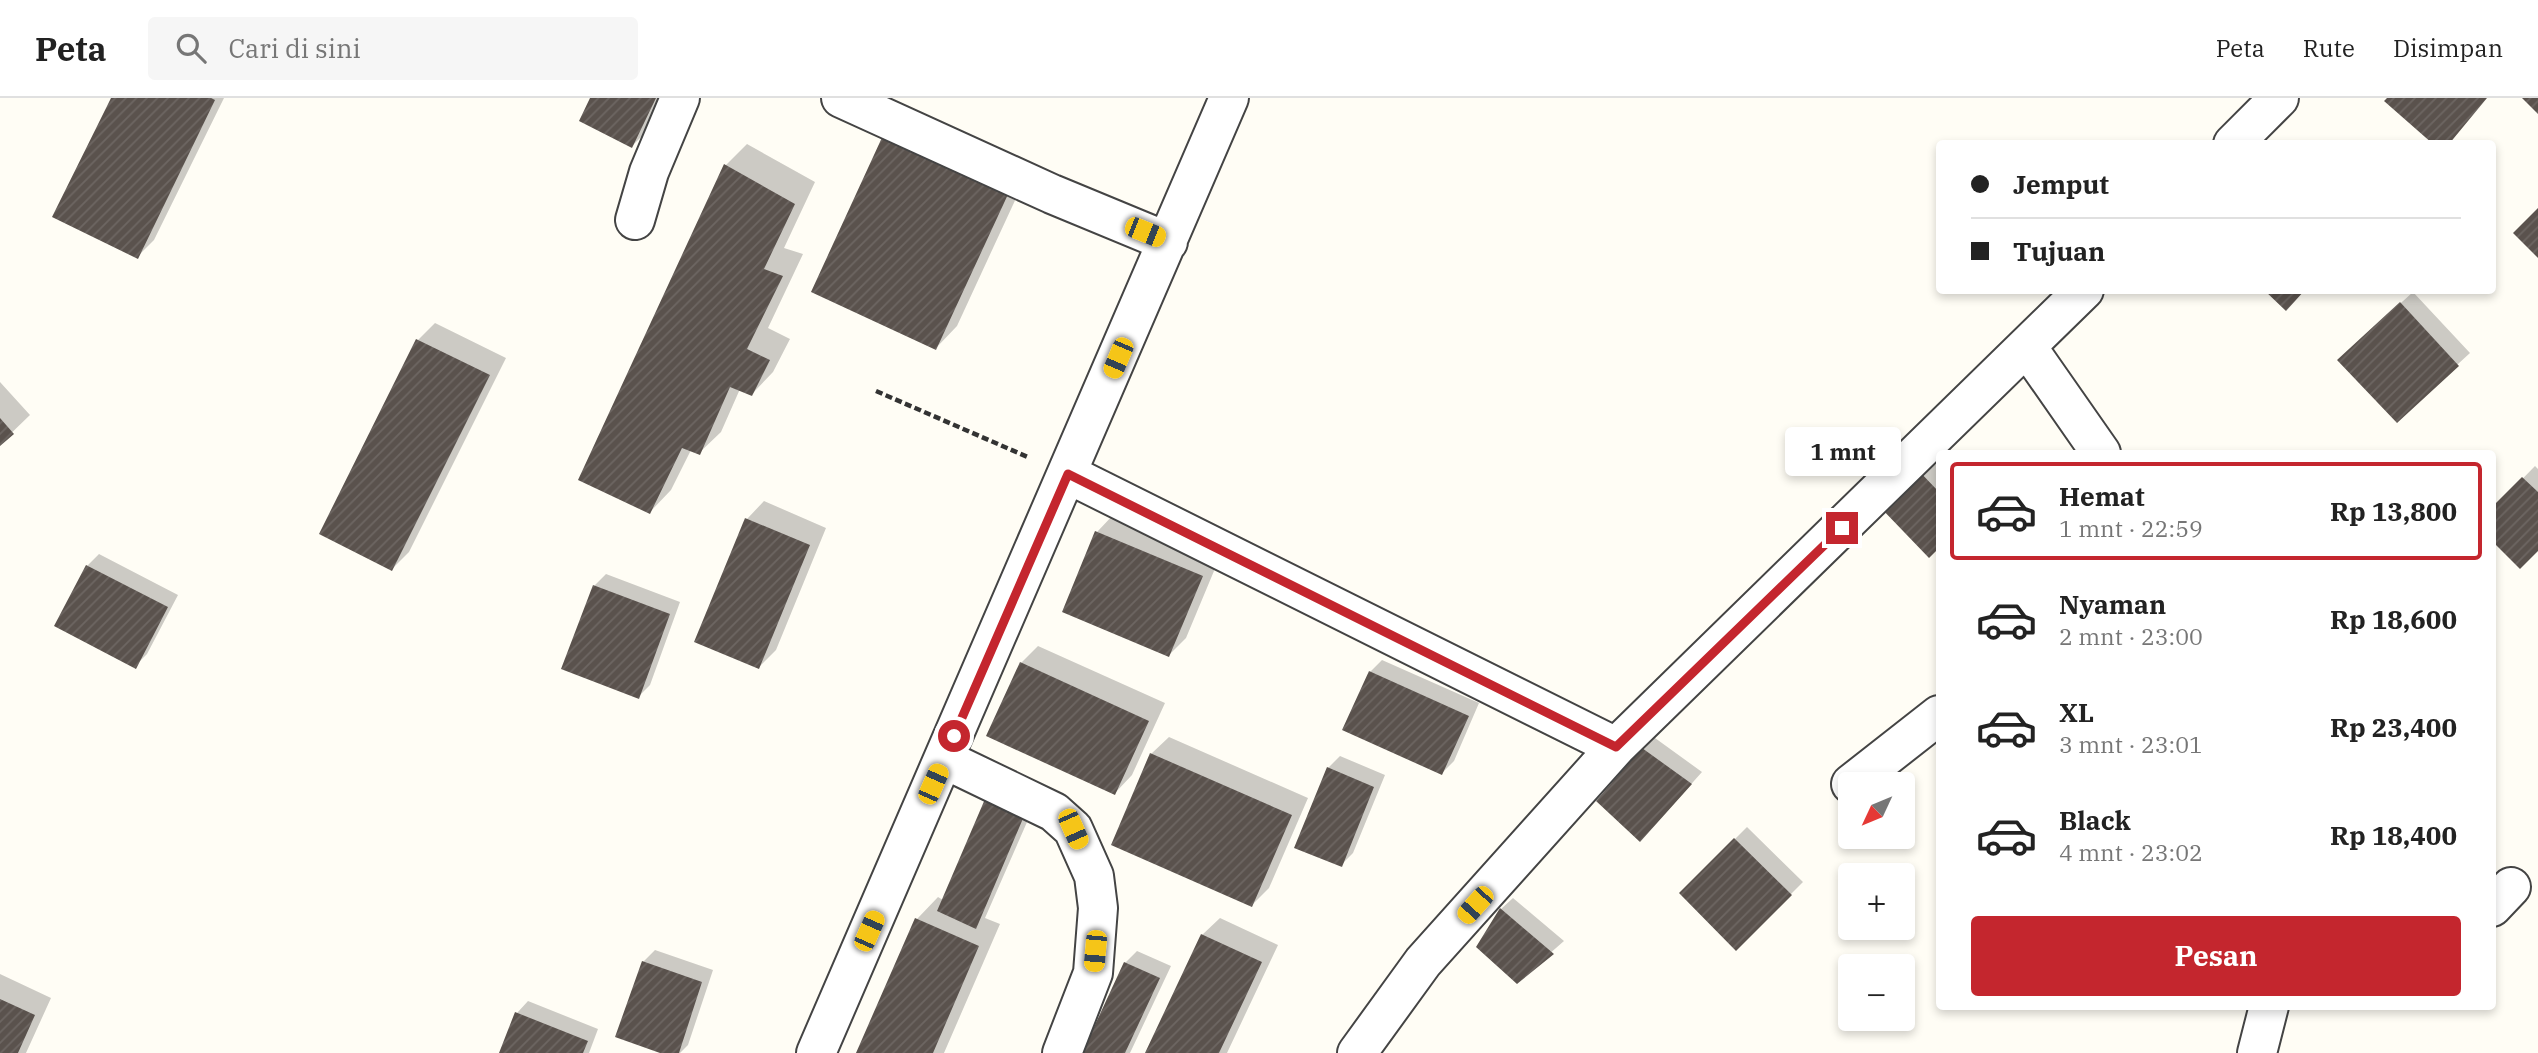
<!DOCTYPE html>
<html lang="id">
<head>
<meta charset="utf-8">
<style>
	:root { --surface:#fff; --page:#f6f6f6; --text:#222; --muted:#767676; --line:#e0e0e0; --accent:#c4262e }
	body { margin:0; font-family:"IBM Plex Serif",serif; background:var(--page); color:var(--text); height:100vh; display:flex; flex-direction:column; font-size:26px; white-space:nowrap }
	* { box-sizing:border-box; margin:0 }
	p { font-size:23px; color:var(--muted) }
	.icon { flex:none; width:38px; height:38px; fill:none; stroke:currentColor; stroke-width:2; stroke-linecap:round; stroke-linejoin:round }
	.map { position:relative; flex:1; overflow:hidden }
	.details { position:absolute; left:1936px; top:352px; width:560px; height:560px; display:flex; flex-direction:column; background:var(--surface); border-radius:7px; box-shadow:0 4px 10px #0003 }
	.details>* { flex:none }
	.guide { position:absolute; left:1936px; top:42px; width:560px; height:154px; border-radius:7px; box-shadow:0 4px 10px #0003; display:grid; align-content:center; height:154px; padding:0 35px; background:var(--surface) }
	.needle { width:46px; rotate:226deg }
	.controls { position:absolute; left:1838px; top:674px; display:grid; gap:14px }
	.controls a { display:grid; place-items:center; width:77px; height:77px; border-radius:7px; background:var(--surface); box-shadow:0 4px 10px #0003; font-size:35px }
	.end { position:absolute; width:32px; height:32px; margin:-16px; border:9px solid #c4262e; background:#fff; box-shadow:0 0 0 4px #fff }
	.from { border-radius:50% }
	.bubble { position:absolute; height:49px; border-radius:7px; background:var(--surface); box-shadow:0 4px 10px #0003; font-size:23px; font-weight:800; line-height:49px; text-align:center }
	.car { position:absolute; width:21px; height:42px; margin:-21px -10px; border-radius:9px; box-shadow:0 0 5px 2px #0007; background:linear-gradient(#f5c518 24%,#345 0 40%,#f5c518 0 76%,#345 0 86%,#f5c518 0) }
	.guide b { display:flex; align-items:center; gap:24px; height:66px; font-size:26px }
	.guide b+b { border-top:2px solid var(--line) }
	.guide i { width:18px; height:18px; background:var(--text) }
	ul { padding:12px 0 0; list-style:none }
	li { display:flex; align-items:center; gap:21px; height:98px; margin:0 14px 10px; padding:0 21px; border:4px solid transparent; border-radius:7px }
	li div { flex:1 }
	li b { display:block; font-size:26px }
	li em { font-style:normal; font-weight:800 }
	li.on { border-color:var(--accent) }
	li>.icon { width:63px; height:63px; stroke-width:1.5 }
	.cta { display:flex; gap:14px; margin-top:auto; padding:14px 35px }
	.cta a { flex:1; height:80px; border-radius:7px; background:var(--accent); color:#fff; font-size:28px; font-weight:800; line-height:80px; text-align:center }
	header { display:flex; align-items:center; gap:42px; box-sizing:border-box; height:98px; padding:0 35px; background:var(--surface); border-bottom:2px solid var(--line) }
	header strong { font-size:33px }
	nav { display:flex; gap:38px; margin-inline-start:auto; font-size:24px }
	.search { width:490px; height:63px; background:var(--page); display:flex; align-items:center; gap:18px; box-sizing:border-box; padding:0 24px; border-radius:7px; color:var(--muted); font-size:26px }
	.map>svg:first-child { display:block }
	.shadow { fill:#0003 }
	.building { fill:url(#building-hatch) }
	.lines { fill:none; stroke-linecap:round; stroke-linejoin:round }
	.minor-casing { stroke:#444; stroke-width:42 }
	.path { stroke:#333; stroke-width:4.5; stroke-dasharray:7 3.5; stroke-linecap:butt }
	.minor { stroke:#fff; stroke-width:38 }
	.route { stroke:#c4262e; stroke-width:9 }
</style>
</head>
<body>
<header>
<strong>Peta</strong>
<div class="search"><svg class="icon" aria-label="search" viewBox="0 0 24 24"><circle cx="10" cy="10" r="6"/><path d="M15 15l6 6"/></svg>Cari di sini</div>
<nav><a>Peta</a><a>Rute</a><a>Disimpan</a></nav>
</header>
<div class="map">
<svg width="2538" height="955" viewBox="0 0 2538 955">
	<defs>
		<pattern id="building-hatch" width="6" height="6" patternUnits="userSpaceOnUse" patternTransform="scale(1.75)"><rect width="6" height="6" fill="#5a524d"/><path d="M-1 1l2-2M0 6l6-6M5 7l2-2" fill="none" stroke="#6d6662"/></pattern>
	</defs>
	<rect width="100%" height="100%" fill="#fffdf5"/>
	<!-- shadow -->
	<path class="shadow" d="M112 0H224L154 142 137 159Z
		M592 0H661L644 36 632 48Z
		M886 34 1030 70 957 228 936 250Z
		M747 46 815 84 784 150 803 156 768 230 790 241 773 274 752 296 740 291 721 334 699 355 691 352 671 392 650 414 726 67Z
		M2413 194 2470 255 2397 322 2351 250Z
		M435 225 506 260 409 454 392 471 418 242Z
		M0 284 30 317 0 346Z
		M1930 361 1939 370V447L1881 408Z
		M2535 368 2538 371V450L2492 441V412Z
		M764 403 826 430 776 552 759 569 696 543 747 421Z
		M1114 416 1219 461 1186 540 1169 557 1064 513 1097 434Z
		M99 456 178 497 147 556 135 568 87 468Z
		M606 476 680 504 650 587 638 599 594 488Z
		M1038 548 1165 605 1132 677 1115 695 1021 565Z
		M1382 562 1479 605 1454 663 1442 675 1345 631 1370 574Z
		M1169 639 1308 700 1269 790 1252 807 1151 656Z
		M1655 640 1702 674 1652 730 1643 652Z
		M1340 658 1385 677 1353 755 1341 767 1328 670Z
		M1038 699 985 820 1000 826 944 955H858L917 821 938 799 943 802Z
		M1747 729 1803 784 1736 851 1681 795Z
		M1513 800 1564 843 1517 884 1501 811Z
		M1220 820 1278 847 1227 955H1147L1202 837Z
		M655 852 713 872 688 947 680 955H665L643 864Z
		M1137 853 1171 868 1130 955H1084L1125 865Z
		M0 876 51 900 26 955H0Z
		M528 903 598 931 589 955H501L517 915Z"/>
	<!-- building -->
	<path class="building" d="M111 0H211L215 2 138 161 52 119Z
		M590 0H656L632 50 579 23Z
		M2387 0H2487L2449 46H2433L2384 3Z
		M2522 0H2538V16Z
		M885 33 1010 92 936 252 811 194Z
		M724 66 795 106 764 171 783 178 747 251 770 262 752 298 730 289 700 357 682 350 650 416 578 382Z
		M2538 110V160L2513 135Z
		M2264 192H2305L2286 213Z
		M2400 204 2459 268 2397 325 2337 262Z
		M416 241 490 277 392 473 319 436Z
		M0 320 14 336 0 348Z
		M1917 371 1939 394V450L1929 460 1879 408Z
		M2522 379 2538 394V453L2520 471 2492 443V409Z
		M745 420 810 447 759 571 694 544Z
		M1095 433 1203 478 1169 559 1062 514Z
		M86 467 168 509 136 571 54 528Z
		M593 487 670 516 639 601 561 571Z
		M1020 564 1149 623 1115 697 986 638Z
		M1369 573 1469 618 1442 677 1342 632Z
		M1642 650 1692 686 1640 744 1596 703Z
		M1150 655 1292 717 1252 809 1111 747Z
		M1327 669 1374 689 1342 769 1294 750Z
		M988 694 1027 711 976 831 937 813Z
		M1734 740 1792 797 1736 853 1679 795Z
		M1500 810 1554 856 1517 886 1476 849Z
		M915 820 979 848 933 955H856Z
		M1201 836 1262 864 1219 955H1145Z
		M642 863 702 884 679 955H660L615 939Z
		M1124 864 1160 880 1125 955H1082Z
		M0 901 35 917 18 955H0Z
		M515 914 588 943 583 955H499Z"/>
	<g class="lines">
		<!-- minor casing -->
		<g class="minor-casing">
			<path id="minor" d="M841 0 1052 96 1168 144
				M2233 46 2279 0
				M635 122 649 74 680 0
				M2027 249 2101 355
				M1068 376 1616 649
				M944 661 1054 714 1073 731 1094 778 1098 810 1093 875 1062 955
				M1851 686 1939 617
				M2492 809 2511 789
				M816 955 1229 0
				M1357 955 1423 864 1616 649 2084 192
				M2257 955 2269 908"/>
		</g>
		<!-- path -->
		<path class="path" d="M876 293 1030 360"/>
		<!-- minor -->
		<use href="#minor" class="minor"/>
	</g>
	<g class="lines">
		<!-- route -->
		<path class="route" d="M954 638 1068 376 1616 649 1842 430"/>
	</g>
</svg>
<div class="controls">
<a><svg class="needle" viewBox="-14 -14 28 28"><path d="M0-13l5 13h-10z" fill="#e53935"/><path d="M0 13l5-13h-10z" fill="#767676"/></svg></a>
<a>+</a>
<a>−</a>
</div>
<i class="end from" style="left:954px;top:638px"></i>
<i class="end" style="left:1842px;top:430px"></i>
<div class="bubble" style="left:1785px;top:329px;width:116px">1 mnt</div>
<i class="car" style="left:1145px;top:134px;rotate:112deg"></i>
<i class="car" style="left:1118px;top:260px;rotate:203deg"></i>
<i class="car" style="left:933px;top:686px;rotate:24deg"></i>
<i class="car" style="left:1073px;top:731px;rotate:156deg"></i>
<i class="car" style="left:1475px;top:807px;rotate:222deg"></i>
<i class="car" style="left:869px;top:833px;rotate:24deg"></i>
<i class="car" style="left:1095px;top:853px;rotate:185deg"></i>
<div class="guide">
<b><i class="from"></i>Jemput</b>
<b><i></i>Tujuan</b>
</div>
<section class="details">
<ul>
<li class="on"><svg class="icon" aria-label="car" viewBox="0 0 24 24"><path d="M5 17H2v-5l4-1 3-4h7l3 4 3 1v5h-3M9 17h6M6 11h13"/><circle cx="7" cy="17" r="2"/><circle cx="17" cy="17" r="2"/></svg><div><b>Hemat</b><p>1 mnt · 22:59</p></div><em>Rp 13,800</em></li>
<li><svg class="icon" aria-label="car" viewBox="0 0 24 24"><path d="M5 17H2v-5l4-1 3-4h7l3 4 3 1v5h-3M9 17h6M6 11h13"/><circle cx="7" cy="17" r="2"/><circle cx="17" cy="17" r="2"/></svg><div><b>Nyaman</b><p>2 mnt · 23:00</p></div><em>Rp 18,600</em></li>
<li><svg class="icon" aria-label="car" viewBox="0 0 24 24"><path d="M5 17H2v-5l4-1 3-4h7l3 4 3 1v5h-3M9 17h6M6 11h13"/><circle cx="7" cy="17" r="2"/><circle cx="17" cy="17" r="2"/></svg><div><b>XL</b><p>3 mnt · 23:01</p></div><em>Rp 23,400</em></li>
<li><svg class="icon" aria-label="car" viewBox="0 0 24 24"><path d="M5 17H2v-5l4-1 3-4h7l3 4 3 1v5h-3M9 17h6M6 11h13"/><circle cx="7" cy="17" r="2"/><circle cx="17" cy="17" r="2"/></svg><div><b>Black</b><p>4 mnt · 23:02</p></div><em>Rp 18,400</em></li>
</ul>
<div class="cta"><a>Pesan</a></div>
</section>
</div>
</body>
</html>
